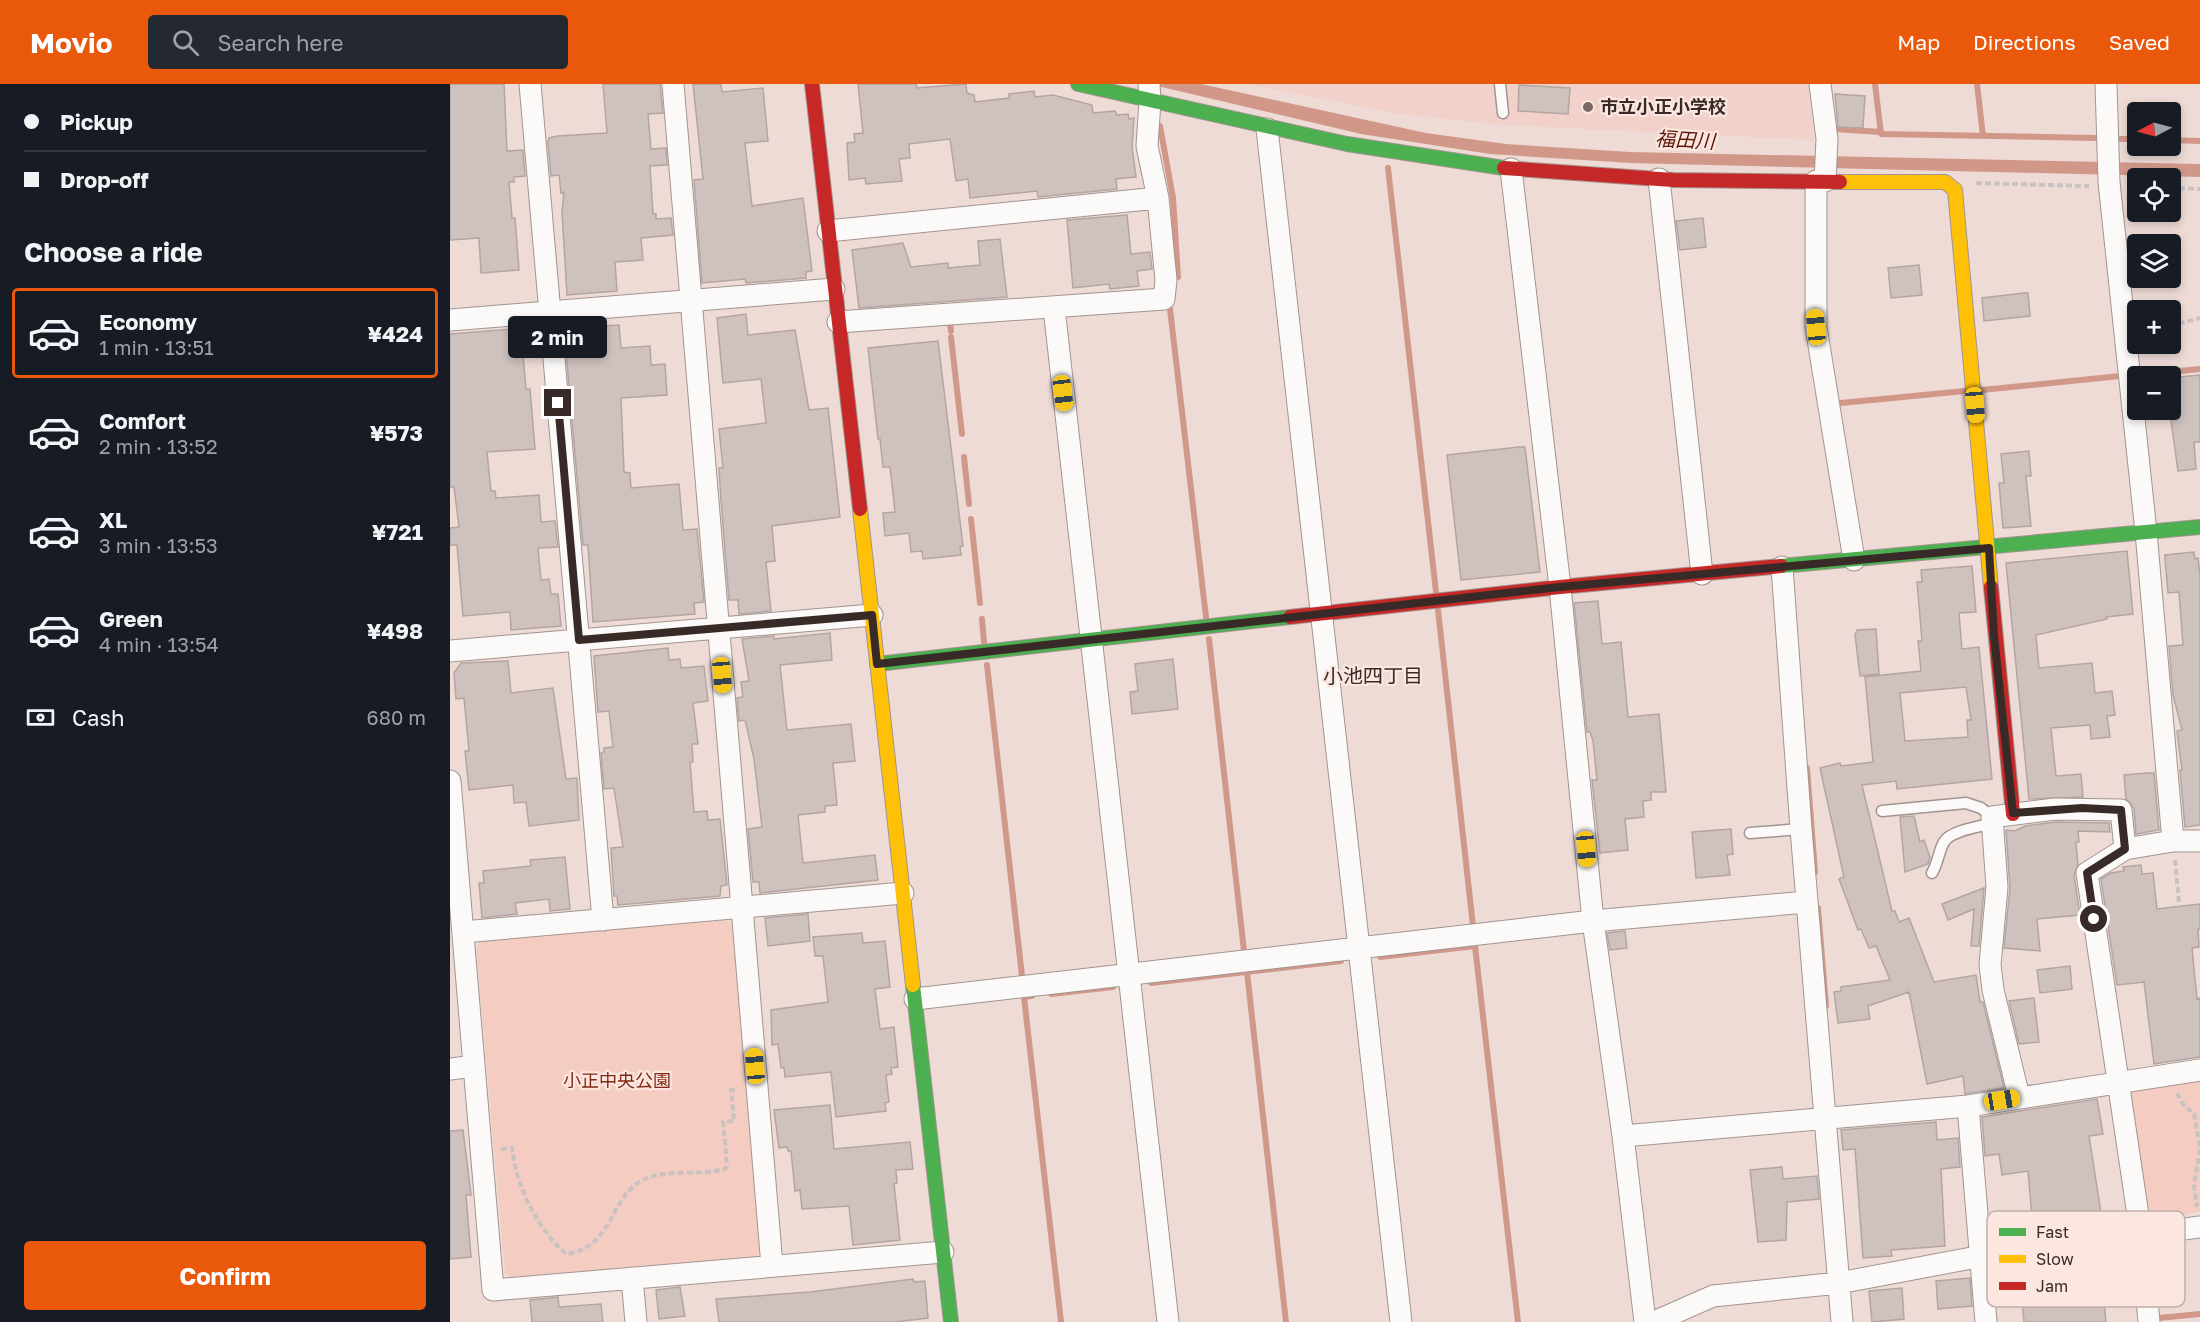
<!DOCTYPE html>
<html lang="en">
<head>
<meta charset="utf-8">
<style>
	:root { --surface:#171b24; --page:#242831; --text:#f1f3f6; --muted:#9ea1a6; --line:#363941; --accent:#ea580c }
	body { margin:0; font-family:"Golos Text","Noto Sans JP",sans-serif; background:var(--page); color:var(--text); height:100vh; display:flex; flex-direction:column; font-size:22px; white-space:nowrap }
	* { box-sizing:border-box; margin:0 }
	p { font-size:20px; color:var(--muted) }
	.icon { flex:none; width:33px; height:33px; fill:none; stroke:currentColor; stroke-width:2; stroke-linecap:round; stroke-linejoin:round }
	.map { position:relative; flex:1; overflow:hidden }
	.panel { display:flex; flex-direction:column; background:var(--surface); width:450px }
	.panel>* { flex:none }
	.guide { display:grid; align-content:center; height:132px; padding:0 24px; background:var(--surface) }
	.needle { width:39px; rotate:264deg }
	.controls { position:absolute; left:1677px; top:18px; display:grid; gap:12px }
	.controls a { display:grid; place-items:center; width:54px; height:54px; border-radius:6px; background:var(--surface); box-shadow:0 3px 9px #0003; font-size:30px }
	.end { position:absolute; width:27px; height:27px; margin:-14px; border:8px solid #382b27; background:#fff; box-shadow:0 0 0 3px #fff }
	.from { border-radius:50% }
	.bubble { position:absolute; height:42px; border-radius:6px; background:var(--surface); box-shadow:0 3px 9px #0003; font-size:20px; font-weight:700; line-height:42px; text-align:center }
	.car { position:absolute; width:18px; height:36px; margin:-18px -9px; border-radius:8px; box-shadow:0 0 4px 2px #0007; background:linear-gradient(#f5c518 24%,#345 0 40%,#f5c518 0 76%,#345 0 86%,#f5c518 0) }
	.guide b { display:flex; align-items:center; gap:21px; height:57px; font-size:22px }
	.guide b+b { border-top:2px solid var(--line) }
	.guide i { width:15px; height:15px; background:var(--text) }
	ul { padding:0; list-style:none }
	li { display:flex; align-items:center; gap:18px; height:90px; margin:0 12px 9px; padding:0 12px; border:3px solid transparent; border-radius:6px }
	li div { flex:1 }
	li b { display:block; font-size:22px }
	li em { font-style:normal; font-weight:700 }
	li.on { border-color:var(--accent) }
	li>.icon { width:54px; height:54px; stroke-width:1.5 }
	h2 { padding:0 24px; font-size:27px; line-height:72px }
	.pay { display:flex; align-items:center; gap:15px; height:66px; padding:0 24px; font-size:22px }
	.pay p { margin-inline-start:auto }
	.button { display:flex; gap:12px; margin-top:auto; padding:12px 24px }
	.button a { flex:1; height:69px; border-radius:6px; background:var(--accent); color:#fff; font-size:24px; font-weight:700; line-height:69px; text-align:center }
	header { display:flex; align-items:center; gap:36px; box-sizing:border-box; height:84px; padding:0 30px; background:var(--accent); color:#fff }
	header strong { font-size:28px }
	nav { display:flex; gap:33px; margin-inline-start:auto; font-size:21px }
	.search { width:420px; height:54px; background:var(--page); display:flex; align-items:center; gap:15px; box-sizing:border-box; padding:0 21px; border-radius:6px; color:var(--muted); font-size:22px }
	main { display:flex; flex:1; min-height:0 }
	.map>svg:first-child { display:block }
	.built { fill:#f1d1c9 }
	.green { fill:#f4ccc2 }
	.water { fill:#d1988a }
	.lines { fill:none; stroke-linecap:round; stroke-linejoin:round }
	.stream { stroke:#d1988a; stroke-width:6 }
	.building { fill:#cfc1bd; stroke:#b4a5a2; stroke-width:1.5; fill-rule:evenodd }
	.lane-casing { stroke:#a29490; stroke-width:13 }
	.street-casing { stroke:#a29490; stroke-width:23 }
	.fast-casing { stroke:#a29490; stroke-width:16 }
	.slow-casing { stroke:#a29490; stroke-width:16 }
	.jam-casing { stroke:#a29490; stroke-width:16 }
	.path { stroke:#c8c2c0; stroke-width:4; stroke-dasharray:6 3; stroke-linecap:butt }
	.lane { stroke:#fcfaf9; stroke-width:10 }
	.street { stroke:#fcfaf9; stroke-width:21 }
	.fast { stroke:#4caf50; stroke-width:14 }
	.slow { stroke:#ffc107; stroke-width:14 }
	.jam { stroke:#c62828; stroke-width:14 }
	.route { stroke:#382b27; stroke-width:8 }
	.poi-dot { fill:#786964; stroke:#fce6e0; stroke-width:2 }
	.labels { text-anchor:middle; stroke-width:4.5; stroke-linejoin:round; paint-order:stroke }
	.poi-label { font-size:18px; font-weight:bold; fill:#382b27; stroke:#fce6e0; text-anchor:start }
	.park-label { font-size:18px; fill:#822a14; stroke:#fce6e0 }
	.water-label { font-size:20px; font-style:italic; fill:#5c1a09; stroke:#fce6e0 }
	.neighbourhood-label { font-size:20px; fill:#382b27; stroke:#fce6e0 }
	.key { fill:#fce6e0; stroke:#c1aea8; stroke-width:1.5 }
	.key-label { font-size:16px; fill:#382b27 }
</style>
</head>
<body>
<header>
<strong>Movio</strong>
<div class="search"><svg class="icon" aria-label="search" viewBox="0 0 24 24"><circle cx="10" cy="10" r="6"/><path d="M15 15l6 6"/></svg>Search here</div>
<nav><a>Map</a><a>Directions</a><a>Saved</a></nav>
</header>
<main>
<section class="panel">
<div class="guide">
<b><i class="from"></i>Pickup</b>
<b><i></i>Drop-off</b>
</div>
<h2>Choose a ride</h2>
<ul>
<li class="on"><svg class="icon" aria-label="car" viewBox="0 0 24 24"><path d="M5 17H2v-5l4-1 3-4h7l3 4 3 1v5h-3M9 17h6M6 11h13"/><circle cx="7" cy="17" r="2"/><circle cx="17" cy="17" r="2"/></svg><div><b>Economy</b><p>1 min · 13:51</p></div><em>¥424</em></li>
<li><svg class="icon" aria-label="car" viewBox="0 0 24 24"><path d="M5 17H2v-5l4-1 3-4h7l3 4 3 1v5h-3M9 17h6M6 11h13"/><circle cx="7" cy="17" r="2"/><circle cx="17" cy="17" r="2"/></svg><div><b>Comfort</b><p>2 min · 13:52</p></div><em>¥573</em></li>
<li><svg class="icon" aria-label="car" viewBox="0 0 24 24"><path d="M5 17H2v-5l4-1 3-4h7l3 4 3 1v5h-3M9 17h6M6 11h13"/><circle cx="7" cy="17" r="2"/><circle cx="17" cy="17" r="2"/></svg><div><b>XL</b><p>3 min · 13:53</p></div><em>¥721</em></li>
<li><svg class="icon" aria-label="car" viewBox="0 0 24 24"><path d="M5 17H2v-5l4-1 3-4h7l3 4 3 1v5h-3M9 17h6M6 11h13"/><circle cx="7" cy="17" r="2"/><circle cx="17" cy="17" r="2"/></svg><div><b>Green</b><p>4 min · 13:54</p></div><em>¥498</em></li>
</ul>
<div class="pay"><svg class="icon" aria-label="cash" viewBox="0 0 24 24"><path d="M3 7h18v10H3z"/><circle cx="12" cy="12" r="2"/></svg>Cash<p>680 m</p></div>
<div class="button"><a>Confirm</a></div>
</section>
<div class="map">
<svg width="1750" height="1238" viewBox="0 0 1750 1238">
	<rect width="100%" height="100%" fill="#eedbd6"/>
	<!-- built -->
	<path class="built" d="M797 0H1358L1364 56 1054 41 949 30Z"/>
	<!-- green -->
	<path class="green" d="M275 836 282 841 310 1167 306 1174 61 1195 55 1189 26 863 31 857Z
		M1750 993V1128L1697 1136 1677 1006Z"/>
	<!-- water -->
	<path class="water" d="M699 0H751L976 49 1056 60 1180 68 1750 80V93L1180 79 1040 70 911 50Z"/>
	<g class="lines">
		<!-- stream -->
		<path class="stream" d="M1425 0 1431 50 1645 54
			M1527 0 1533 52
			M710 42 723 114 728 193
			M1384 45 1431 48
			M1669 55H1688
			M1720 56 1750 57
			M938 84 986 508
			M720 225 756 533
			M500 240 501 247
			M501 253 512 350
			M1688 291 1750 285
			M1532 306 1670 292
			M1391 319 1515 307
			M514 373 519 420
			M521 435 530 519
			M988 526 1023 842
			M532 535 534 558
			M759 555 794 867
			M537 581 572 892
			M1357 684 1365 788
			M1368 824 1376 922
			M930 873 1025 862 1068 1238
			M797 888 836 1238
			M701 899 891 877
			M601 910 663 903
			M582 912 574 913 611 1238
			M1709 1234 1750 1230"/>
	</g>
	<!-- building -->
	<path class="building" d="M0 0H54L57 67 73 66 75 92 64 93V98H59L62 134H65L69 186 31 189 29 154 0 156Z
		M153 0H210L213 29 198 30 201 65 216 64 217 81 200 82 203 130H206V135L221 134 223 151 191 154 193 176 165 178 167 207 117 211 112 128 114 108 111 109 109 91 101 92 98 58 99 54 108 52 157 49Z
		M243 0H271L272 8 313 4 318 57 295 59 302 122 353 114 362 187 356 188V194L296 199 295 195 252 199 244 96 253 95Z
		M408 0H466L467 4 516 0 517 9 524 11 525 18 559 14V10L584 7 585 13 603 11 642 21 643 29 665 27 667 31 678 30 679 35 684 34 682 63 686 93 666 95 667 105 588 113 587 107 520 114 518 95 506 97 500 55 459 60 460 74 449 75 452 97 416 100 415 94 399 96 397 59 405 58 404 50 413 49Z
		M1069 1 1120 4 1118 30 1068 27Z
		M1385 10 1415 12 1413 44 1388 43Z
		M677 131 681 170 700 168 702 185 687 187 689 202 660 205 659 200 623 204 617 136Z
		M1253 134 1256 163 1230 166 1226 137Z
		M550 155 557 213 409 224 402 166 453 159 461 183 498 179V184L530 181 528 157Z
		M1469 181 1472 211 1441 214 1438 184Z
		M1574 209H1578L1580 232 1534 237 1532 214Z
		M296 230 298 251 345 246 359 326 378 324 390 433 322 442 325 477 316 478 321 527 289 530 288 516H279L271 416 269 384H273L269 345 316 339 311 295 273 299 267 234Z
		M169 241 171 264 200 262 201 281 215 280 217 311 171 314 174 388 180 389 181 404 229 400 233 446 247 445 254 518 244 519 245 530 143 538 138 461H133L114 245Z
		M87 243 88 261 81 262V270H73L76 305H80L85 365 37 368 41 407H45L46 414 89 411 91 438 105 437 108 463 88 464 91 496 99 495 101 510H108L111 542 61 546 60 528 13 532 7 461H0V444L9 443 4 403H0V250Z
		M488 257 513 462 510 463 511 471 473 475 472 467 461 468 459 449 435 452 433 429 445 428 440 383H433L430 355H428L418 264Z
		M1750 291V358H1744L1746 385 1728 387 1720 330V294Z
		M1069 363H1075L1090 488 1011 496 997 371Z
		M1579 367 1581 392H1576L1581 442 1553 444 1549 399H1554L1551 370Z
		M1677 467 1683 530 1656 533 1657 535 1586 551 1589 584 1642 579 1645 609 1662 607 1665 631 1657 632 1660 653 1641 655 1640 641 1601 644 1606 692 1631 690 1633 713 1579 715 1556 479Z
		M1744 468 1745 475 1748 474 1750 491V741L1735 743 1730 686H1732L1727 647 1732 646 1723 611 1719 562 1733 561 1729 508 1718 509 1715 476V471Z
		M1522 482 1526 528 1509 529 1512 565 1529 563 1542 695 1447 705 1446 697 1412 701 1442 827H1445L1449 838 1459 834 1484 898 1526 891 1530 918H1533L1554 1004 1515 1010 1513 992 1477 1000 1459 908 1418 922 1420 935 1388 939 1384 908 1391 907V903L1440 896 1426 862 1419 864 1411 845 1408 846 1389 795 1394 793 1370 684 1390 679 1391 682 1423 678 1415 593 1471 587 1468 557H1472L1467 498H1472L1471 486ZM1516 603 1521 636H1517L1518 653 1455 657 1450 609Z
		M1148 517 1152 560 1171 558 1178 633 1209 630 1216 708H1201V716L1193 717 1194 733 1175 735 1178 766 1150 769 1142 696H1147L1143 657 1140 648H1137L1124 519Z
		M1426 545 1429 590 1410 592 1405 551 1407 546Z
		M380 549 382 576 330 581 337 646 401 640 405 677 383 679 387 721 375 722V728L348 731 353 779 425 771 428 796 310 809 309 798H303L298 745 312 743 304 675 295 636 289 637 287 614 293 613 291 598 299 597 292 555 324 552V555Z
		M218 564 219 576 230 575 231 584 254 582 258 617 243 619 248 660H242L243 678H240L244 728 257 727 258 736 270 735 277 801 271 802 270 812 168 821 167 812H164L161 764 173 763 164 704 154 705 151 669 154 668V664L163 663 159 627 148 628 144 572Z
		M723 575 728 625 682 630 680 608 688 607 685 580Z
		M58 577 61 609 103 604 116 695 127 694 129 736 79 742 76 718 64 719 63 701 19 706 15 667H19L14 614 6 615 4 589 11 579Z
		M1698 689H1704L1709 746 1686 750 1684 724 1676 715 1674 691Z
		M1464 732 1470 758 1474 756 1480 773 1478 780 1455 788 1450 733Z
		M1606 738 1659 739 1660 748 1628 747 1629 758H1626L1628 781 1624 791 1630 831 1587 835 1590 867 1554 864 1560 804 1556 746 1565 747 1575 742Z
		M1281 745 1283 770 1277 771 1280 791 1246 794 1242 748Z
		M115 773 120 825 100 827 99 815 65 819 67 830 32 834 29 799H34L33 787 81 782 80 776Z
		M1691 781 1692 790 1703 789 1707 825 1750 820V845H1748L1749 863 1742 864 1747 915 1750 914V973L1704 980 1694 898 1667 901 1651 795 1661 789 1674 787 1673 783Z
		M1534 804 1529 862H1521L1524 825 1498 836 1492 820Z
		M358 830 360 857 318 862 315 834Z
		M1175 847 1177 864 1160 866 1157 849Z
		M412 849 413 859 435 857 440 903 425 905 430 945 444 943 448 983 441 984 442 990 436 991 439 1018 435 1019 436 1027 386 1033 381 988 335 993 334 983 331 984 328 960 322 961 321 926 378 918 373 872H365L363 853Z
		M1620 882 1622 905 1590 909 1587 886Z
		M1584 914 1589 958 1569 960 1559 917Z
		M1647 1015 1653 1050 1639 1052 1652 1135 1583 1145 1578 1087 1552 1091 1549 1070 1535 1072 1532 1033Z
		M380 1021 384 1065 460 1058 463 1085 446 1086 447 1099 444 1100 450 1156 403 1161 399 1122 352 1125 350 1106 345 1107 341 1067H338L337 1063 329 1064 324 1026Z
		M1486 1038 1487 1056 1508 1054 1510 1083 1491 1085 1495 1162 1441 1166 1442 1172 1413 1174 1405 1065 1393 1066 1391 1046Z
		M13 1046 21 1111H16L21 1173 0 1175V1047Z
		M1332 1083 1333 1095 1367 1092 1369 1115 1337 1118 1336 1156 1308 1158 1300 1086Z
		M1648 1187 1651 1189 1656 1238H1574L1571 1204 1601 1201V1194L1606 1193V1191Z
		M1520 1194 1522 1222 1488 1225 1486 1197Z
		M463 1195 464 1198 475 1197 478 1234 445 1238H269L266 1215 360 1208Z
		M230 1203 235 1232 209 1235 206 1206Z
		M1452 1204 1454 1235 1422 1238 1419 1207Z
		M108 1213 109 1223 151 1220 153 1238H82L80 1216Z"/>
	<g class="lines">
		<!-- lane casing -->
		<g class="lane-casing">
			<path id="lane" d="M1050 0 1053 29
				M1432 727 1516 719 1531 724 1542 733
				M1300 749 1351 745
				M1482 789C1488 779 1489 766 1494 758 1501 746 1530 743 1543 739"/>
		</g>
		<!-- street casing -->
		<g class="street-casing">
			<path id="street" d="M80 0 153 836
				M223 0 322 1182
				M1370 0 1377 55 1375 97
				M1656 0 1659 98 1696 448 1723 757
				M817 45 951 1238
				M1061 85 1110 503 1143 837 1173 1052 1195 1238
				M1209 95 1252 490
				M1366 97V243L1404 476
				M378 147 708 114 697 62 700 17 699 0
				M604 224 718 1238
				M0 236 384 205
				M388 238 714 215 716 196 708 114
				M1332 483 1351 745 1392 1238
				M0 567 422 531
				M0 697 43 1206 493 1168
				M13 848 453 809
				M465 915 1143 837 1357 818
				M0 985 24 982
				M1569 1013 1543 906 1540 881 1547 803 1542 733 1605 725 1671 726 1675 765
				M1518 1022 1536 1238
				M1173 1052 1518 1022 1750 986
				M182 1194 186 1238
				M1204 1238 1263 1212 1389 1199 1532 1172 1750 1143
				M1699 1238 1691 1151 1637 789 1675 765 1723 757H1750"/>
		</g>
		<!-- fast casing -->
		<g class="fast-casing">
			<path id="fast" d="M628 0 897 60 1054 84
				M1331 482 1750 443
				M427 580 840 533
				M463 901 501 1238"/>
		</g>
		<!-- slow casing -->
		<g class="slow-casing">
			<path id="slow" d="M1390 98H1495L1505 106 1541 503
				M410 425 463 901"/>
		</g>
		<!-- jam casing -->
		<g class="jam-casing">
			<path id="jam" d="M362 0 410 425
				M1054 84 1223 96 1390 98
				M1541 503 1563 730
				M840 533 1110 503 1331 482"/>
		</g>
		<!-- path -->
		<path class="path" d="M1526 99 1639 102
			M1720 104 1750 105
			M1720 242 1750 234
			M1725 776 1729 819
			M1727 1009 1733 1020 1744 1030 1750 1064 1744 1102 1747 1123
			M51 1065 62 1064C66 1103 88 1145 116 1170 160 1164 159 1122 185 1101 208 1082 247 1093 275 1085L277 1081 273 1038 284 1037 281 1006 288 1005"/>
		<!-- lane -->
		<use href="#lane" class="lane"/>
		<!-- street -->
		<use href="#street" class="street"/>
		<!-- fast -->
		<use href="#fast" class="fast"/>
		<!-- slow -->
		<use href="#slow" class="slow"/>
		<!-- jam -->
		<use href="#jam" class="jam"/>
	</g>
	<g class="lines">
		<!-- route -->
		<path class="route" d="M108 319 129 556 422 531 427 580 1110 503 1539 464 1544 552 1563 729 1632 724 1671 726 1675 765 1637 789 1644 835"/>
	</g>
	<!-- markers -->
	<circle class="poi-dot" cx="1138" cy="23" r="6"/>
	<g class="labels">
		<!-- poi labels -->
		<g class="poi-label">
			<text x="1150" y="29">市立小正小学校</text>
		</g>
		<!-- park labels -->
		<g class="park-label">
			<text x="167" y="1003">小正中央公園</text>
		</g>
		<!-- water labels -->
		<g class="water-label">
			<text transform="translate(1235 56) rotate(3)" y="7">福田川</text>
		</g>
		<!-- neighbourhood labels -->
		<g class="neighbourhood-label">
			<text x="923" y="599">小池四丁目</text>
		</g>
	</g>
	<!-- legend -->
	<rect x="1537" y="1127" width="198" height="96" rx="9" class="key"/>
	<rect x="1549" y="1144" width="27" height="8" fill="#4caf50"/>
	<rect x="1549" y="1171" width="27" height="8" fill="#ffc107"/>
	<rect x="1549" y="1198" width="27" height="8" fill="#c62828"/>
	<g class="key-label">
		<text x="1586" y="1154">Fast</text>
		<text x="1586" y="1181">Slow</text>
		<text x="1586" y="1208">Jam</text>
	</g>
</svg>
<div class="controls">
<a><svg class="needle" viewBox="-14 -14 28 28"><path d="M0-13l5 13h-10z" fill="#e53935"/><path d="M0 13l5-13h-10z" fill="#9ea1a6"/></svg></a>
<a><svg class="icon" aria-label="locate" viewBox="0 0 24 24"><circle cx="12" cy="12" r="6"/><path d="M12 2v4M12 18v4M2 12h4M18 12h4"/></svg></a>
<a><svg class="icon" aria-label="layers" viewBox="0 0 24 24"><path d="M12 4l9 5-9 5-9-5zM3 14l9 5 9-5"/></svg></a>
<a>+</a>
<a>−</a>
</div>
<i class="end from" style="left:1644px;top:835px"></i>
<i class="end" style="left:108px;top:319px"></i>
<div class="bubble" style="left:58px;top:232px;width:99px">2 min</div>
<i class="car" style="left:1366px;top:243px;rotate:355deg"></i>
<i class="car" style="left:613px;top:309px;rotate:173deg"></i>
<i class="car" style="left:1525px;top:321px;rotate:175deg"></i>
<i class="car" style="left:272px;top:591px;rotate:175deg"></i>
<i class="car" style="left:1136px;top:765px;rotate:175deg"></i>
<i class="car" style="left:305px;top:982px;rotate:355deg"></i>
<i class="car" style="left:1552px;top:1016px;rotate:81deg"></i>
</div>
</main>
</body>
</html>
